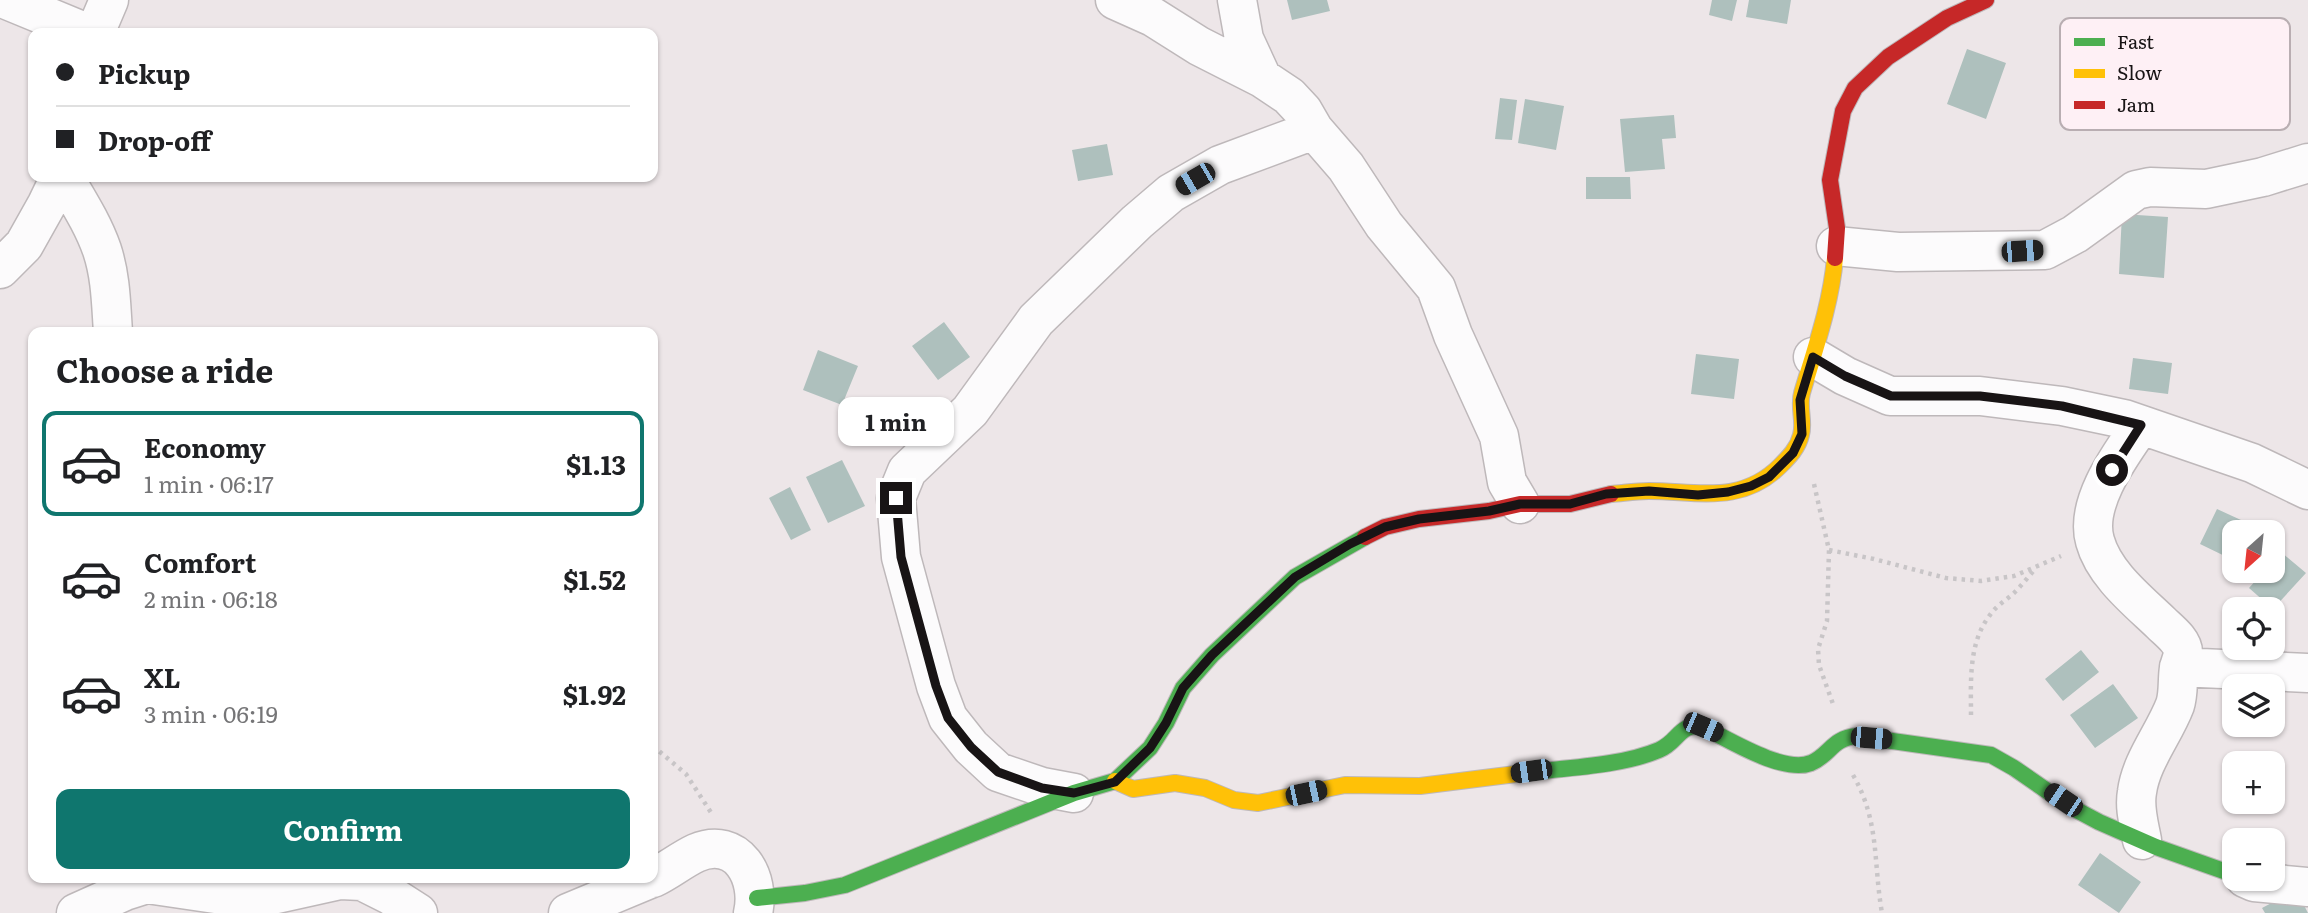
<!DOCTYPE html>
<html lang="en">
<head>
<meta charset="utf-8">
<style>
	:root { --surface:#fff; --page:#f6f6f6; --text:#202124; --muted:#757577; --line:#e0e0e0; --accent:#0f766e }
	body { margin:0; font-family:Literata,serif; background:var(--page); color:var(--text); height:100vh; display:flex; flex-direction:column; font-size:26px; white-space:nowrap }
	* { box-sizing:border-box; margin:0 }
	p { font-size:23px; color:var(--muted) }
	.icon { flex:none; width:38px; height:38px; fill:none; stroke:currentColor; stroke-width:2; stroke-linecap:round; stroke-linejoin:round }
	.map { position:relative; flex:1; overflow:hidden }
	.side { position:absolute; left:28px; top:327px; width:630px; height:556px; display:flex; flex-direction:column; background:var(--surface); border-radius:14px; box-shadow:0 2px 5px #0004 }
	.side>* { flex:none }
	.top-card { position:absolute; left:28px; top:28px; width:630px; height:154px; border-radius:14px; box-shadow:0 2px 5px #0004; display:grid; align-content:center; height:154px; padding:0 28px; background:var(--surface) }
	.needle { width:46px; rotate:207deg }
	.controls { position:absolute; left:2222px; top:520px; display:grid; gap:14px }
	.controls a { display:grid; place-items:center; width:63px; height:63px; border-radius:14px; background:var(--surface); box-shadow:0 2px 5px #0004; font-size:35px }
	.end { position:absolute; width:32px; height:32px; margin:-16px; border:9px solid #181415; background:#fff; box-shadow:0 0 0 4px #fff }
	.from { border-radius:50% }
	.bubble { position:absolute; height:49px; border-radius:14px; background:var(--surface); box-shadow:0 2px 5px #0004; font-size:23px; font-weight:700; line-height:49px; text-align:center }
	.car { position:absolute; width:21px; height:42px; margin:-21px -10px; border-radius:9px; box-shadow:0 0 5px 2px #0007; background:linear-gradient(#222 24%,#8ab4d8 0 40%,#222 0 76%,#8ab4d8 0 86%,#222 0) }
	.top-card b { display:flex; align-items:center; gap:24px; height:66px; font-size:26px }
	.top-card b+b { border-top:2px solid var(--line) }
	.top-card i { width:18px; height:18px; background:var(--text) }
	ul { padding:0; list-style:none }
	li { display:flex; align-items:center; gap:21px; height:105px; margin:0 14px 10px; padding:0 14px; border:4px solid transparent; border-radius:14px }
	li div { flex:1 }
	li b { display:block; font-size:26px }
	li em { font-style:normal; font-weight:700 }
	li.selected { border-color:var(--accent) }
	li>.icon { width:63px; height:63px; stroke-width:1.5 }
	h2 { padding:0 28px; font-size:32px; line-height:84px }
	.primary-button { display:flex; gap:14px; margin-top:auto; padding:14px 28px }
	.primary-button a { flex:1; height:80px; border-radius:14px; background:var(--accent); color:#fff; font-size:28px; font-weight:700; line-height:80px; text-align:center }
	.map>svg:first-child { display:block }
	.building { fill:#aec0bd }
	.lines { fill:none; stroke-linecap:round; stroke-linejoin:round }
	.street-casing { stroke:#beb8ba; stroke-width:41 }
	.fast-casing { stroke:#beb8ba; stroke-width:18 }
	.slow-casing { stroke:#beb8ba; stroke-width:18 }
	.jam-casing { stroke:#beb8ba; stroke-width:18 }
	.path { stroke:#c8c5c7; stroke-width:4.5; stroke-dasharray:3.5 5; stroke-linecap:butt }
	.street { stroke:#fcfbfc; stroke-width:38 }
	.fast { stroke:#4caf50; stroke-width:16 }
	.slow { stroke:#ffc107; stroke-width:16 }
	.jam { stroke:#c62828; stroke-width:16 }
	.route { stroke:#181415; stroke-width:9 }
	.key { fill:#fef0f5; stroke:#b9aeb2; stroke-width:2 }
	.key-label { font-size:19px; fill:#181415 }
</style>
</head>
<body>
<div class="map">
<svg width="2308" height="913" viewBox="0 0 2308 913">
	<rect width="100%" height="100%" fill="#ede6e8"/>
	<!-- building -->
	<path class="building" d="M1287 0H1327L1330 11 1292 20Z
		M1712 0H1737L1732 21 1709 15Z
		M1749 0H1791L1787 24 1746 17Z
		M1967 49 2006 63 1986 119 1947 104Z
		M1500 98 1517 100 1512 140 1495 139Z
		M1525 99 1564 106 1556 150 1518 143Z
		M1674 115 1676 138 1662 139 1665 169 1625 172 1620 119Z
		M1107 144 1113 175 1078 181 1072 150Z
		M1586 177H1630L1631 199H1586Z
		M2122 214 2168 217 2164 278 2119 274Z
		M944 322 970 357 938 380 912 346Z
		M818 350 858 366 842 405 803 390Z
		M1696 354 1739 359 1734 399 1691 394Z
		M2133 358 2172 363 2168 394 2129 389Z
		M842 460 865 506 828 523 806 477Z
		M790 487 811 530 791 540 769 498Z
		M2217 509 2254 526 2250 532H2235V561L2200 544Z
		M2281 552 2306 573 2273 609 2249 588 2265 570H2273V561Z
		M2081 650 2099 672 2063 701 2045 679Z
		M2113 684 2138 718 2095 748 2070 715Z
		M2100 853 2141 882 2119 913 2078 885Z
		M2296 890 2308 913H2265L2262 908Z"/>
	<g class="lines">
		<!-- street casing -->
		<g class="street-casing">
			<path id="street" d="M7 0 87 33
				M1115 0 1153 17 1199 46 1262 78 1289 96 1303 111 1314 130 1346 167 1384 225 1436 288 1453 335 1499 436 1507 482 1520 504
				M1237 0 1244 39 1262 78
				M95 33 109 0
				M64 177C78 201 93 224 102 250 111 277 111 305 113 332
				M1836 246 1898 252 2045 250 2075 234 2136 190 2150 187 2206 189 2263 177 2308 163
				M0 269 24 245 47 204 60 177
				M1813 357 1845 376 1890 396H1980L2062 406 2124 419 2252 463 2308 490
				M2141 425C2121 454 2084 503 2095 541 2104 574 2137 600 2161 623 2168 630 2183 641 2183 652 2183 657 2180 663 2179 668 2177 679 2179 693 2175 705 2164 734 2141 761 2137 792 2134 808 2139 824 2142 840
				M2179 667 2308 673
				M1074 793 1042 787 998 772 971 747 948 718 936 686 901 557 896 498 907 471 970 411 1036 320 1137 222 1171 193 1220 165 1314 130
				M653 878C668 871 681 860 696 853 738 835 761 878 753 913
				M2245 878 2254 882 2308 887
				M76 913 125 891 147 884 236 897H263L340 880 362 881 390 895 418 913
				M568 913 652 878"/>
		</g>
		<!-- fast casing -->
		<g class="fast-casing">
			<path id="fast" d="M1516 774C1559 768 1619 767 1659 750 1679 742 1679 722 1703 727 1728 739 1783 774 1811 763 1830 755 1832 738 1857 736L1991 755 2014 768 2069 806 2099 822 2156 847 2235 875
				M757 898 805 893 845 885 1074 793 1115 781 1150 748 1166 723 1183 688 1212 655 1295 577 1365 537"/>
		</g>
		<!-- slow casing -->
		<g class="slow-casing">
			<path id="slow" d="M1611 494C1624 493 1636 491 1649 491 1697 491 1741 505 1780 466 1789 457 1798 448 1801 435 1805 422 1798 407 1802 393 1815 349 1831 304 1835 258
				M1115 781 1133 789 1175 783 1205 788 1234 800 1258 803 1345 785 1420 786 1516 774"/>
		</g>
		<!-- jam casing -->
		<g class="jam-casing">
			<path id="jam" d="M1835 258 1837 228 1830 180 1843 111 1855 88 1888 57 1947 18 1986 0
				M1365 537 1385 527 1419 519 1489 511 1520 504H1570L1611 494"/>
		</g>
		<!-- path -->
		<path class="path" d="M1814 484 1829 550 1827 621 1818 649 1819 665 1833 704
			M1829 550 1874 559 1946 578 1981 581 2014 576 2061 556
			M1971 715C1971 682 1968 643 1990 615 1996 606 2006 600 2014 593 2022 585 2029 576 2036 568
			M653 746 686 774 712 814
			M1853 775C1880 822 1873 862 1882 913"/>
		<!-- street -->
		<use href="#street" class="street"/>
		<!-- fast -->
		<use href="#fast" class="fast"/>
		<!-- slow -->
		<use href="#slow" class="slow"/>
		<!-- jam -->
		<use href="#jam" class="jam"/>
	</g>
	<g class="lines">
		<!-- route -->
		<path class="route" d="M896 498 901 557 936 686 948 718 971 747 998 772 1042 788 1074 793 1115 782 1150 748 1166 723 1183 688 1212 655 1295 577 1350 544 1385 527 1419 519 1489 511 1520 504H1570L1606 494 1649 491 1698 495 1728 492 1751 486 1769 477 1793 453 1802 434 1800 400 1813 357 1845 376 1891 396H1980L2062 406 2141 425 2112 470"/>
	</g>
	<!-- legend -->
	<rect x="2060" y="18" width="230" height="112" rx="10" class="key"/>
	<rect x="2074" y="38" width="31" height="8" fill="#4caf50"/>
	<rect x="2074" y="69" width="31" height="9" fill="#ffc107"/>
	<rect x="2074" y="101" width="31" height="8" fill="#c62828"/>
	<g class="key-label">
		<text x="2117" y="49">Fast</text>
		<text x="2117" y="80">Slow</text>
		<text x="2117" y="112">Jam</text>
	</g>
</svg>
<div class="controls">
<a><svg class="needle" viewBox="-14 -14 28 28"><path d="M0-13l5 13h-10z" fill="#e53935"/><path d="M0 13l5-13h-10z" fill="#757577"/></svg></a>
<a><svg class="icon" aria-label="locate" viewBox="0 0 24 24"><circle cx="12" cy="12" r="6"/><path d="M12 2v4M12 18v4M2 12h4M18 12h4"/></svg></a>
<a><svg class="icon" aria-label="layers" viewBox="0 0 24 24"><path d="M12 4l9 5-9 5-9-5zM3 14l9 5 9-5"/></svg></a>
<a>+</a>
<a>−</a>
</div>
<i class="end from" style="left:2112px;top:470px"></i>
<i class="end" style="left:896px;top:498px"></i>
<div class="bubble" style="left:838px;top:397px;width:116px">1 min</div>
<i class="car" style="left:1195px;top:179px;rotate:240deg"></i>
<i class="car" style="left:2022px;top:251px;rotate:86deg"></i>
<i class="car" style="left:1703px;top:727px;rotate:113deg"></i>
<i class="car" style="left:1871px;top:738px;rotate:95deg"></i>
<i class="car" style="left:1531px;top:771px;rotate:262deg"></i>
<i class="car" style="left:1306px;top:793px;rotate:78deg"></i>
<i class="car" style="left:2063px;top:800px;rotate:304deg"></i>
<div class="top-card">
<b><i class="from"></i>Pickup</b>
<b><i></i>Drop-off</b>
</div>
<section class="side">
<h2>Choose a ride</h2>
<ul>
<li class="selected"><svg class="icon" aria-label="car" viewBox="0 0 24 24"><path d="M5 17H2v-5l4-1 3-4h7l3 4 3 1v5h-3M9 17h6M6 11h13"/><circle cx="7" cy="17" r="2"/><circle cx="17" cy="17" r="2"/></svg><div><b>Economy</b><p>1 min · 06:17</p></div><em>$1.13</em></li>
<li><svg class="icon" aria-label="car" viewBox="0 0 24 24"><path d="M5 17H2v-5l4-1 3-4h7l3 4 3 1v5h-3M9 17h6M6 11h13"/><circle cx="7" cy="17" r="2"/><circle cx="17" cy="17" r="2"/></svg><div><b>Comfort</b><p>2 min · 06:18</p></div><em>$1.52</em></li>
<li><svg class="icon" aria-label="car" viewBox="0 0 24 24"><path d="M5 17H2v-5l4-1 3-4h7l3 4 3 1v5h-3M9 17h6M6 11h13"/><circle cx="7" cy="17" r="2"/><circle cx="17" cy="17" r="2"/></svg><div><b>XL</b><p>3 min · 06:19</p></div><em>$1.92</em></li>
</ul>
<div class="primary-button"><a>Confirm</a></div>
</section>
</div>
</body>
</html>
